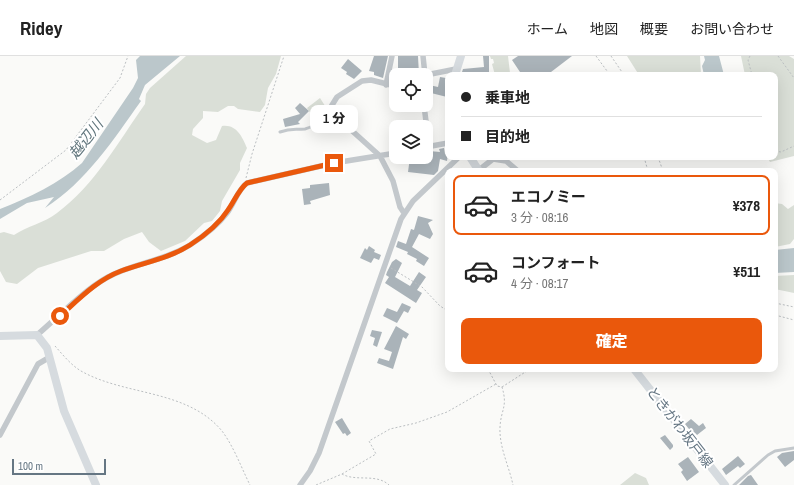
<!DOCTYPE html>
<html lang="ja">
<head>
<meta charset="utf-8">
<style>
	:root { --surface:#fff; --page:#f2f2f2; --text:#222; --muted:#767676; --line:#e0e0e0; --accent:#ea580c }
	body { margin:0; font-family:"Archivo Narrow","Noto Sans JP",sans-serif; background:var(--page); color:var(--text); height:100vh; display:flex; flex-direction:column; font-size:15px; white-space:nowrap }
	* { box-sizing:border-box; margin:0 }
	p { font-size:13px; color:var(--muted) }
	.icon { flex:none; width:22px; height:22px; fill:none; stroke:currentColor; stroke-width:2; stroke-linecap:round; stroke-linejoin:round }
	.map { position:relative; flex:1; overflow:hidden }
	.sheet { position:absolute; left:445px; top:112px; width:333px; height:204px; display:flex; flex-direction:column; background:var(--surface); border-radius:8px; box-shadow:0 4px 16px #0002 }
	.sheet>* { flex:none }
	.hud { position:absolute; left:445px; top:16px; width:333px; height:88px; border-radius:8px; box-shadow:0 4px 16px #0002; display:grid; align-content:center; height:88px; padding:0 16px; background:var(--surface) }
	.buttons { position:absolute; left:389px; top:12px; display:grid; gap:8px }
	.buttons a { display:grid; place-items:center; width:44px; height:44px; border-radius:8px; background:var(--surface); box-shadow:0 4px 16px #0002; font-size:20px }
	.scale { position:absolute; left:12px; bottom:10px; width:94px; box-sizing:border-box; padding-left:4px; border:2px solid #657683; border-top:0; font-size:11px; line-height:14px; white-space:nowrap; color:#657683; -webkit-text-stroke:3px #fff; paint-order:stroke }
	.end { position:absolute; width:18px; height:18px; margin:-9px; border:5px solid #ea580c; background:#fff; box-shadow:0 0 0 2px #fff }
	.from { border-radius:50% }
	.bubble { position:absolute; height:28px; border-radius:8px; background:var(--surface); box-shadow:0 4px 16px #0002; font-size:13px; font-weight:800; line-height:28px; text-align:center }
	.hud b { display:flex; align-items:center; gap:14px; height:38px; font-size:15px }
	.hud b+b { border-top:1px solid var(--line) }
	.hud i { width:10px; height:10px; background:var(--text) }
	ul { padding:7px 0 0; list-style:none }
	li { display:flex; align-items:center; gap:12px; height:60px; margin:0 8px 6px; padding:0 8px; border:2px solid transparent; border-radius:8px }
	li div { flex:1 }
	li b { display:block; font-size:15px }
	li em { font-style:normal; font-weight:800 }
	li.current { border-color:var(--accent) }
	li>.icon { width:36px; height:36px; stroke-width:1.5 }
	.primary-button { display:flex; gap:8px; margin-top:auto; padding:8px 16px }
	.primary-button a { flex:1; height:46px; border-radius:8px; background:var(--accent); color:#fff; font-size:16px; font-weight:800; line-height:46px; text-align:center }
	header { display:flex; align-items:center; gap:24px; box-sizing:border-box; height:56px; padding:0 20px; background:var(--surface); border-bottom:1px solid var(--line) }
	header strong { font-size:19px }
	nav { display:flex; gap:22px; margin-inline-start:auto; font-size:14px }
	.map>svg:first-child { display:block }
	.green { fill:#dadfd7 }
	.water { fill:#bbc7cb }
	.building { fill:#aab3b9 }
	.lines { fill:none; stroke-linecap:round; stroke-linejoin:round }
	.path { stroke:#bbbfc2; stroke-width:1; stroke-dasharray:2 2; stroke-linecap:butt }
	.lane { stroke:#c3c8cc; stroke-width:3 }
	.street { stroke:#c3c8cc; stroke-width:5.5 }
	.secondary { stroke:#d6dbdf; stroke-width:8 }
	.route { stroke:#ea580c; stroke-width:5 }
	.labels { text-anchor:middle; stroke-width:4; stroke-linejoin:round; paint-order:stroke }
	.street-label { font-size:14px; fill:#657683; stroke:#fff }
	.water-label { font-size:15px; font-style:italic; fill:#60757c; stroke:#fff }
</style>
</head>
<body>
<header>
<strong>Ridey</strong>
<nav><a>ホーム</a><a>地図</a><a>概要</a><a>お問い合わせ</a></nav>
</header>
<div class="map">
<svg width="794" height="429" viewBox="0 0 794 429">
	<rect width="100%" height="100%" fill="#fafaf8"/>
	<!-- green -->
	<path class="green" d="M186 0H281L276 18 268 32 265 49 260 56 238 53 234 50H228L218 56 203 55V62L193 73 192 79 207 87 216 84 222 70C236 68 242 80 247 92L240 107V114L222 145 220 155 212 165 204 167 185 185 161 195 149 186 142 176 124 183 104 195H91L38 212 17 228 6 226 0 215V177L4 176 14 179C27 170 44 167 57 157 95 129 118 86 145 48L146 38 150 32Z
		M490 0H508L510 17 495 19 492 8 494 7 493 3H491Z
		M627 0H700L701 19H639Z
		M741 0H789L794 3V100L770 106 767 101H775V19H745Z
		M320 42 327 53 316 65 307 52Z
		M775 147 782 148 788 153 794 149V183L790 188 775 191Z
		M794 219V237L775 233V220Z
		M635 417 646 422 649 429H620Z"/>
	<!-- water -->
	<path class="water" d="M140 0H180L145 29 139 43 141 45C113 84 87 125 45 152L54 141 27 147 0 163V153C28 142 60 127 82 107L133 32 138 22 136 4Z
		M704 0H719L724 19H704L702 10 705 4Z
		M794 192V216L775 217V194Z"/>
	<!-- building -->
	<path class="building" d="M374 0H388L383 22 374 19V16L369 15Z
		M398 0H418L419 19 397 18 396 25H392L394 13H398Z
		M483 0H489V19H461L463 13 484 11Z
		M518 0H572L551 16 553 19H522L512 4Z
		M348 3 362 15 354 23 346 18 347 16 341 12Z
		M440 21 446 22 445 30H448L447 41 427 36 429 29 438 31Z
		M300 47 309 55 298 66 300 68 285 71 283 63 300 58 295 52Z
		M444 92 445 98H448L447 105 440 103 438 115 434 119 408 116 410 101H426V97H428L429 95 440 96 439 93Z
		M329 127 330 139 310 145 311 148 304 149 302 133 310 132V129Z
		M418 160 433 164 428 167 433 178 430 183 419 178 412 191 429 202 424 210 416 205 417 203 407 198 408 196 396 191 398 185 406 188 411 173 414 174Z
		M369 190 375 194 374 196 381 199 379 204 374 202 371 207 360 202 365 192 367 194Z
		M396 203 402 207 395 221 410 230 419 216 426 221 417 234 422 237 416 247 385 227 389 221 386 219 387 216 392 206Z
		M402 247 411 251 408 257 404 255 397 267 383 260 387 252 397 256Z
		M396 270 409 278 406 283 403 281 393 313 377 307 379 302 389 305 392 296 384 293Z
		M372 274 382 276 377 291 373 289 375 282 370 280Z
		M342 362 351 377 347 380 345 377 343 378 335 366Z
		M691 363 699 370 703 367 706 372 697 379 695 377 693 378 685 368Z
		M665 379 673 389V391L670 394 660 382Z
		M794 395V404L785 411 777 401 782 397Z
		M738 400 745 408 740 412 738 410 726 419 722 413Z
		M688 401 699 416 687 425 681 416 683 414 678 408Z
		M751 419 758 429H739L748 420Z"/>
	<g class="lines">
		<!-- path -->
		<path class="path" d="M596 0 610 19
			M611 0 624 19
			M750 0 748 4 752 19
			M778 0 794 22
			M775 95 781 96 794 90
			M644 101 648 115
			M658 101 663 115
			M246 122 252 98 284 0
			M0 144 66 94 120 22 128 0
			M391 212 422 231 440 250 448 255
			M775 247 794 251
			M775 259 794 264
			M55 290C63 299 71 309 81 315 125 340 187 333 222 375 234 391 241 411 250 429
			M488 313 497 330 502 331C508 351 501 353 500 371 499 391 509 410 513 429
			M502 331 530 313
			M342 418 376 398 369 385 390 373 416 367 447 356 496 328
			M316 429 342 418C356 426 376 417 389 429"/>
		<!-- lane -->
		<path class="lane" d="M280 76C291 72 294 74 305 73 315 71 322 61 329 54
			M734 429 768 399 775 395 794 392"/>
		<!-- street -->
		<path class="street" d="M423 0 425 19
			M426 19 456 13
			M386 29 392 0
			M396 29H391L371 24 362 25 337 41 329 54 380 100 393 125 400 151 404 157
			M424 49 429 91
			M426 91 448 87
			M479 114 493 103 506 105 518 115
			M37 279C58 261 84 234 108 221 134 207 164 205 190 189 204 180 217 170 227 157 234 148 238 133 247 127L334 107 396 97
			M0 379 38 308 50 301
			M300 429 310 415 319 397 401 163 413 145 459 101"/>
		<!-- secondary -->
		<path class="secondary" d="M455 19 461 0
			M470 101 479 115
			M0 280 37 279 47 292 64 355 96 429
			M634 313 725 429"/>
	</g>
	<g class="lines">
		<!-- route -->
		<path class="route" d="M60 260C79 243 97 224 121 215 145 206 168 203 190 189 204 180 219 168 228 154 234 146 239 133 247 127L334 107"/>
	</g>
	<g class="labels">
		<!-- street labels -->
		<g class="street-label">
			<text transform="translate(680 371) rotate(52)" y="5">ときがわ坂戸線</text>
		</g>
		<!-- water labels -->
		<g class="water-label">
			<text transform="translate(86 83) rotate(-52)" y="5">越辺川</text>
		</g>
	</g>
</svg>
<div class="buttons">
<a><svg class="icon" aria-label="locate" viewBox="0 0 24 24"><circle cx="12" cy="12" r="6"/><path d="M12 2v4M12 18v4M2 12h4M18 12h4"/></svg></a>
<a><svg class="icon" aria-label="layers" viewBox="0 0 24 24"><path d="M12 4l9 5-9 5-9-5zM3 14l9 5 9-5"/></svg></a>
</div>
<div class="scale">100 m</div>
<i class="end from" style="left:60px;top:260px"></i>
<i class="end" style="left:334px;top:107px"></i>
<div class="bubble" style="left:310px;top:49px;width:48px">1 分</div>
<div class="hud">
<b><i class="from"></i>乗車地</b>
<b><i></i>目的地</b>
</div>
<section class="sheet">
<ul>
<li class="current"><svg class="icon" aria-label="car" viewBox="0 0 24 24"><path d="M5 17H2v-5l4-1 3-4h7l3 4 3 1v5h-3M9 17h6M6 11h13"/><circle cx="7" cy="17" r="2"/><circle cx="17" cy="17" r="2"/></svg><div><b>エコノミー</b><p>3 分 · 08:16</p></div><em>¥378</em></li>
<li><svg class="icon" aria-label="car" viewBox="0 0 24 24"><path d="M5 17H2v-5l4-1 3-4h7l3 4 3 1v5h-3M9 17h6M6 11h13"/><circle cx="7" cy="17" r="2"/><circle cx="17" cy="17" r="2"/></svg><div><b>コンフォート</b><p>4 分 · 08:17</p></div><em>¥511</em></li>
</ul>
<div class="primary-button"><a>確定</a></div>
</section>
</div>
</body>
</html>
